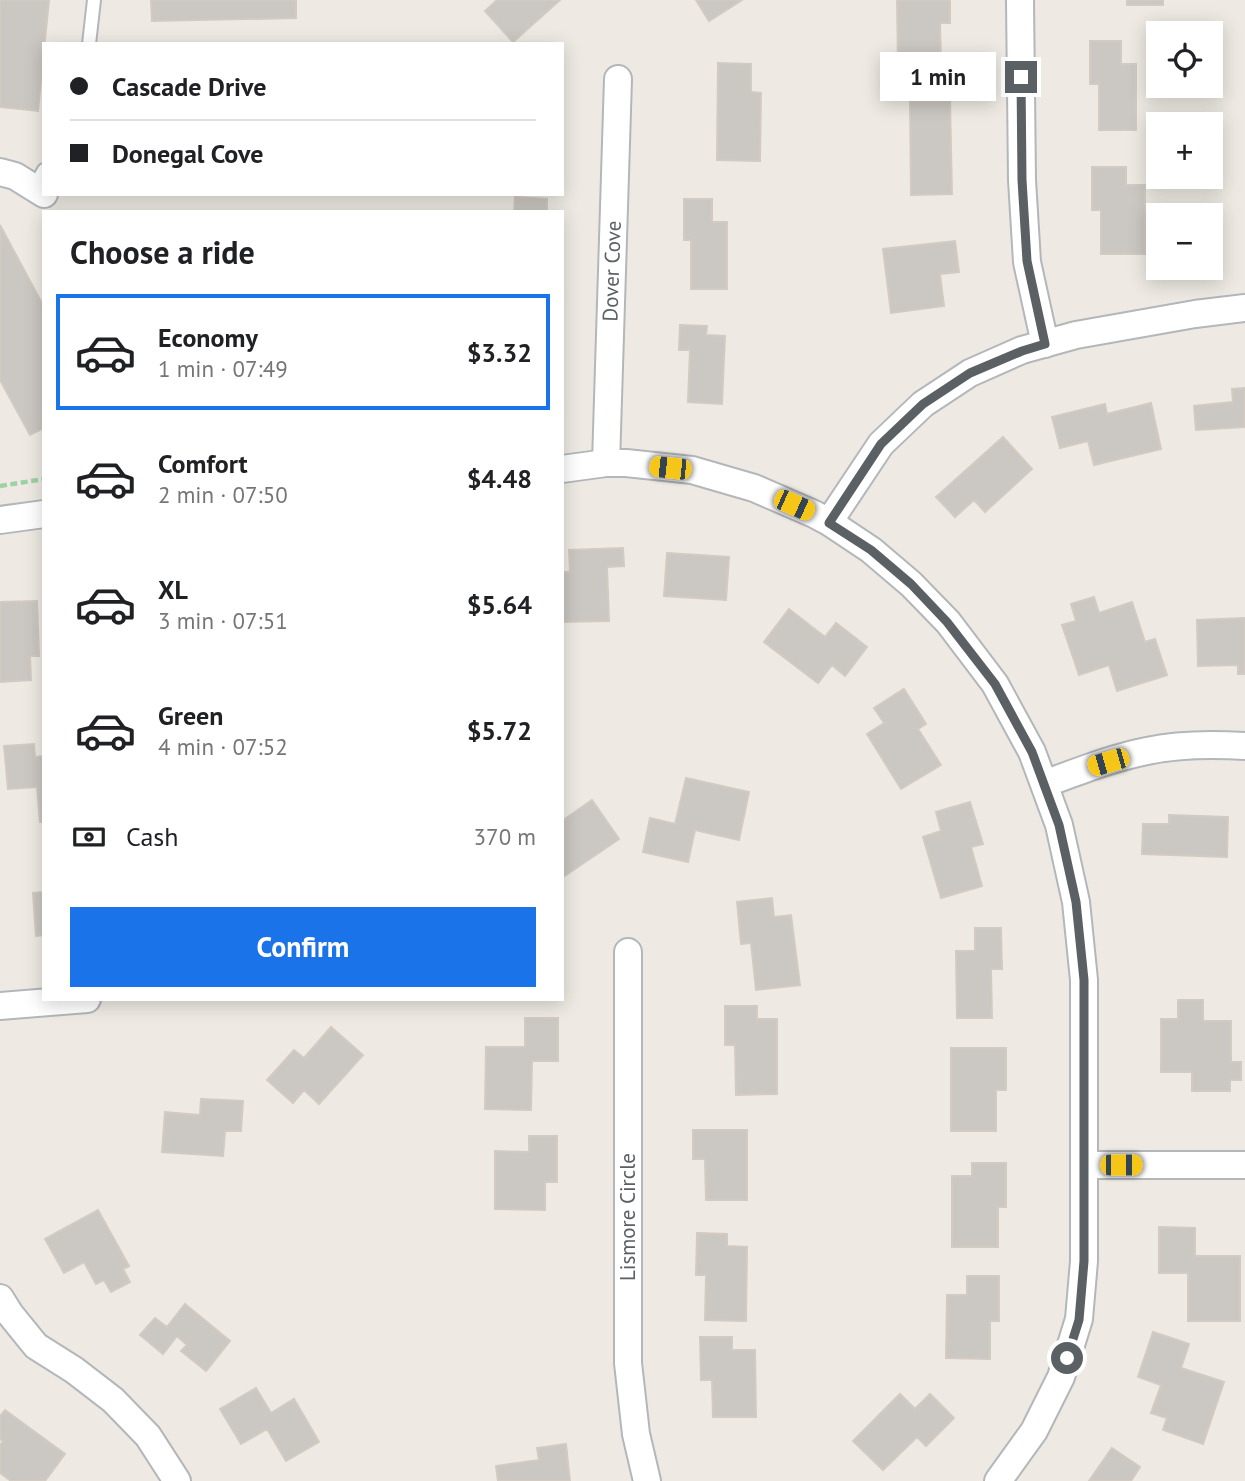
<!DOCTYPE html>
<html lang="en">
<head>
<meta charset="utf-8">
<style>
	:root { --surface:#fff; --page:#f2f2f2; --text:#202124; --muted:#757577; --line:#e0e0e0; --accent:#1a73e8 }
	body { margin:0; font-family:"PT Sans",sans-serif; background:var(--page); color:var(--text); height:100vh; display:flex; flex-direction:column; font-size:26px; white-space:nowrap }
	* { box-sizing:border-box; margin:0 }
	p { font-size:23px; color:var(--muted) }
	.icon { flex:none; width:38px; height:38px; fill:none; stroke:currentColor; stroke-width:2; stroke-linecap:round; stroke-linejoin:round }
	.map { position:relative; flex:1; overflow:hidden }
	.sheet { position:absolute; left:42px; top:210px; width:522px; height:791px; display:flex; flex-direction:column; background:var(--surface); border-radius:0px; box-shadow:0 4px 18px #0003 }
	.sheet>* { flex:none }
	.banner { position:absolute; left:42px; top:42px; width:522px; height:154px; border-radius:0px; box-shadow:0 4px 18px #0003; display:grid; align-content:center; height:154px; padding:0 28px; background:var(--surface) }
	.buttons { position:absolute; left:1146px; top:21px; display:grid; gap:14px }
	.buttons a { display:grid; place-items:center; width:77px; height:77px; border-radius:0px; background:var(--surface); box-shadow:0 4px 18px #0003; font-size:35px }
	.end { position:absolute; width:32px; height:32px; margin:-16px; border:9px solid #5b6064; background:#fff; box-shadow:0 0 0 4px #fff }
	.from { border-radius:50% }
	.bubble { position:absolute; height:49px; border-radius:0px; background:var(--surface); box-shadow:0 4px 18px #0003; font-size:23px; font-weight:600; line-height:49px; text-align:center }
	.car { position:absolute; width:21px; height:42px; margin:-21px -10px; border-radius:9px; box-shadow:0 0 5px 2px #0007; background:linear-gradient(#f5c518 24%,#345 0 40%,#f5c518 0 76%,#345 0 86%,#f5c518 0) }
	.banner b { display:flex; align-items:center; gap:24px; height:66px; font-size:26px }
	.banner b+b { border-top:2px solid var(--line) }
	.banner i { width:18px; height:18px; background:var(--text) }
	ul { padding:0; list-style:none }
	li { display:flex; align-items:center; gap:21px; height:116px; margin:0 14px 10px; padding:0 14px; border:4px solid transparent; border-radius:0px }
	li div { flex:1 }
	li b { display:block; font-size:26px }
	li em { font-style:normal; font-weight:600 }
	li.current { border-color:var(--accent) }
	li>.icon { width:63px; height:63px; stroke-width:1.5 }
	h2 { padding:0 28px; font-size:32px; line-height:84px }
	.pay { display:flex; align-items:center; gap:18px; height:77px; padding:0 28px; font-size:26px }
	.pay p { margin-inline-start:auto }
	.button { display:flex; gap:14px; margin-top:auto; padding:14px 28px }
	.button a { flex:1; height:80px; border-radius:0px; background:var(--accent); color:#fff; font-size:28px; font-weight:600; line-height:80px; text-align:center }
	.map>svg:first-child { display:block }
	.building { fill:#cbc7c2; stroke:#d3cac1; stroke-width:2 }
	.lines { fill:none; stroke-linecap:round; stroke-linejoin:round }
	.service-casing { stroke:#b3b7ba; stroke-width:16 }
	.minor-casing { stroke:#b3b7ba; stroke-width:30 }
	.path { stroke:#9dd2a3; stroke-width:4.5; stroke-dasharray:7 3.5; stroke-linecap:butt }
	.service { stroke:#fff; stroke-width:12 }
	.minor { stroke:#fff; stroke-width:26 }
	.route { stroke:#5b6064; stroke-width:9 }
	.labels { text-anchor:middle; stroke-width:6; stroke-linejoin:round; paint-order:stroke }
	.street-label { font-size:21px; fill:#5b6064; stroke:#fff }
</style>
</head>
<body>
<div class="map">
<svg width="1245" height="1481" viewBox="0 0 1245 1481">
	<rect width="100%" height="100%" fill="#eeeae3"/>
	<!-- building -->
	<path class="building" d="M0 0H49L38 111 0 107Z
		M151 0H296V18L152 21Z
		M497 0H560L513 42 485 11Z
		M696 0H742L709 21Z
		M897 0H950V23H940L941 62 898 63Z
		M1127 0H1163V5H1127Z
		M1090 41H1121V64H1136V130H1099V84H1090Z
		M718 63 751 64V92L761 93 760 161 717 160Z
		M910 101H950L952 194 911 195Z
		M1092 167H1126V185H1145V254H1101V210H1092Z
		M515 197 547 199V212H514Z
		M684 199H712V222H727V289H691V240H684Z
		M0 225 44 307V428L30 435 0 380Z
		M955 241 959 272 940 274 944 306 891 313 883 249Z
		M680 325 707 326 706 335 725 336 722 404 688 402 690 350H679Z
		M1245 388V427L1196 430 1194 406 1233 402 1232 389Z
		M1151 403 1161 449 1094 465 1088 441 1060 448 1052 417 1105 404 1107 414Z
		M1003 437 1032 469 985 512 974 500 955 517 936 497Z
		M623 548 624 566 607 567 609 621 562 622V572H570L569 550Z
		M667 553 729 557 726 600 664 596Z
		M1094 597 1099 613 1132 602 1145 642 1155 639 1167 675 1117 691 1109 665 1079 675 1062 625 1076 621 1071 604Z
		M37 601 39 656H30L31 680 0 682V602Z
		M789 609 825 637 836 623 867 647 845 676 832 665 818 683 764 642Z
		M1245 618V674H1238V665L1198 666 1197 620Z
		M904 689 926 724 918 729 941 765 901 789 867 734 884 723 874 708Z
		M34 744 35 757 44 756V822H40L37 787 8 789 4 746Z
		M686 778 749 792 739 840 695 830 688 862 643 852 650 818 675 824Z
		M592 800 619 839 563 877 562 875V821Z
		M970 802 983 844 971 847 982 886 941 898 923 837 941 831 936 812Z
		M1169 815 1228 817 1227 857 1142 854 1143 824H1169Z
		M44 892V935L36 936 33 893Z
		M772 898 774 917 791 915 800 985 756 990 751 943 741 944 737 902Z
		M975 928H1001L1002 969H991L992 1018H957L956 951H975Z
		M1178 1000H1203V1021H1231V1062H1241V1080H1230V1091H1192V1072H1161V1019H1178Z
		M725 1006H757V1019H777V1094L736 1095 735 1045H725Z
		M525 1018H558V1061H532L531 1110 485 1109 486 1047H525Z
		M331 1027 363 1055 319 1104 304 1090 293 1103 267 1080 294 1050 304 1058Z
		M951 1048H1006V1090H996V1131H951Z
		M201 1099 243 1101 241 1131H225L223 1156 162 1152 165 1112 200 1115Z
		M693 1130H747V1200H706L705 1159H693Z
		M529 1136H557V1182H545V1210L495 1209V1151L529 1152Z
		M972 1163H1006V1207H998V1247H952V1176H972Z
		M98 1210 129 1266 123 1269 130 1282 111 1292 104 1280 96 1284 84 1262 64 1273 45 1239Z
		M1159 1227 1195 1228V1256H1240V1321H1188V1273H1159Z
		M697 1233 727 1234V1246L747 1247 746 1321 705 1320 706 1275H696Z
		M967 1276H999V1321H990V1359L946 1358 947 1295H967Z
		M185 1304 230 1341 206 1371 181 1351 187 1345 177 1336 163 1354 140 1335 155 1318 167 1327Z
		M1153 1332 1189 1344 1181 1368 1224 1382 1203 1444 1163 1430 1167 1418 1151 1413 1161 1385 1138 1377Z
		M700 1337H732V1350H755L756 1417H713L712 1380H701Z
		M256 1388 271 1413 294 1399 319 1442 286 1461 267 1429 241 1444 220 1409Z
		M900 1394 915 1409 930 1394 954 1418 926 1446 917 1437 883 1470 853 1441Z
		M5 1410 65 1454 45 1481H11L0 1473V1445L3 1441 0 1439V1416Z
		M566 1444 570 1481H498L496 1466 539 1460 537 1448Z
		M1112 1448 1140 1467 1131 1481H1089Z"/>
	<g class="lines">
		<!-- service casing -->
		<g class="service-casing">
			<path id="service" d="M89 44 94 0
				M34 188 44 170"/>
		</g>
		<!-- minor casing -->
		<g class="minor-casing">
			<path id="minor" d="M1020 0 1022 180 1027 262 1045 344
				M0 172 15 176 44 194
				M606 463 618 79
				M562 469 606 463H626L692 470 754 488 814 514 829 522 871 550 911 584 948 622 995 684 1032 752 1059 825 1076 902 1084 980V1261L1079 1319 1061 1377 1034 1431 998 1481
				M0 520 44 514
				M829 522 881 444 923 404 970 373 1022 350 1076 335 1195 314 1245 308
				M1044 784C1077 772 1112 758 1147 751 1179 744 1213 744 1245 746
				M628 952V1363L636 1434 647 1481
				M0 1006 87 999
				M1084 1165H1245
				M0 1298 10 1314 36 1346 74 1370 113 1400 148 1436 177 1481"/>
		</g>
		<!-- path -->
		<path class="path" d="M0 486 44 479"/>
		<!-- service -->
		<use href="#service" class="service"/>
		<!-- minor -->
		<use href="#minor" class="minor"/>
	</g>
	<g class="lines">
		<!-- route -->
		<path class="route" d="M1021 77 1022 180 1027 261 1045 344 1022 351 970 373 923 404 881 444 829 523 871 550 911 584 947 622 995 684 1032 752 1059 825 1076 902 1084 980V1261L1079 1320 1067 1358"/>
	</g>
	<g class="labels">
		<!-- street labels -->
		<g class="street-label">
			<text transform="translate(612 271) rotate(-88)" y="7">Dover Cove</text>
			<text transform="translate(628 1217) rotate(-90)" y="7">Lismore Circle</text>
		</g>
	</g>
</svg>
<div class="buttons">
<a><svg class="icon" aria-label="locate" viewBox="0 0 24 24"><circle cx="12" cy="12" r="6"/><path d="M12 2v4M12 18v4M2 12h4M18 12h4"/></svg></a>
<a>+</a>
<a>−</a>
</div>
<i class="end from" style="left:1067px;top:1358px"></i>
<i class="end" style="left:1021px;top:77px"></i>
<div class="bubble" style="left:880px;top:52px;width:116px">1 min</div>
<i class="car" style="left:670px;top:468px;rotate:276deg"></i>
<i class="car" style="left:794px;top:505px;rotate:114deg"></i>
<i class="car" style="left:1108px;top:762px;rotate:254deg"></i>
<i class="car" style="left:1121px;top:1165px;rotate:90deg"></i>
<div class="banner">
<b><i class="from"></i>Cascade Drive</b>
<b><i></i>Donegal Cove</b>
</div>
<section class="sheet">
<h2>Choose a ride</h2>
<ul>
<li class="current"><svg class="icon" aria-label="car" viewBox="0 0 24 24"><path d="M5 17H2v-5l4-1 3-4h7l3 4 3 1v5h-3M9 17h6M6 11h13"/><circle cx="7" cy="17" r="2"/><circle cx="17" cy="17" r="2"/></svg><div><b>Economy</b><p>1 min · 07:49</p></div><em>$3.32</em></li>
<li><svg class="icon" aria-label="car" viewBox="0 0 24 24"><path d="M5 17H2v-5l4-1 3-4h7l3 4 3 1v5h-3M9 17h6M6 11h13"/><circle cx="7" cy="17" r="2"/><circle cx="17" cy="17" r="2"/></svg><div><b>Comfort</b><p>2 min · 07:50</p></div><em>$4.48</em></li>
<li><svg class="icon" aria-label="car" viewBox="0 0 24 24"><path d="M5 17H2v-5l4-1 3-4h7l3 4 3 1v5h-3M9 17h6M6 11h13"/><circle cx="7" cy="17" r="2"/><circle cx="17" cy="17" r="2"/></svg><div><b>XL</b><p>3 min · 07:51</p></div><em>$5.64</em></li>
<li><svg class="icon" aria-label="car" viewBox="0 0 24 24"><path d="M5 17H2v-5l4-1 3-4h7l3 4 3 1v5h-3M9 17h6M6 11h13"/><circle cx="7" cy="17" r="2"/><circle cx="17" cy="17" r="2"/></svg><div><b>Green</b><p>4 min · 07:52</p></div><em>$5.72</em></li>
</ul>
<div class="pay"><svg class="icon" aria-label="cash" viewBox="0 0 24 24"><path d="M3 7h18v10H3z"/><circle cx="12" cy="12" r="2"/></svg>Cash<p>370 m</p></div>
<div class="button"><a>Confirm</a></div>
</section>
</div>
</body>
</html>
